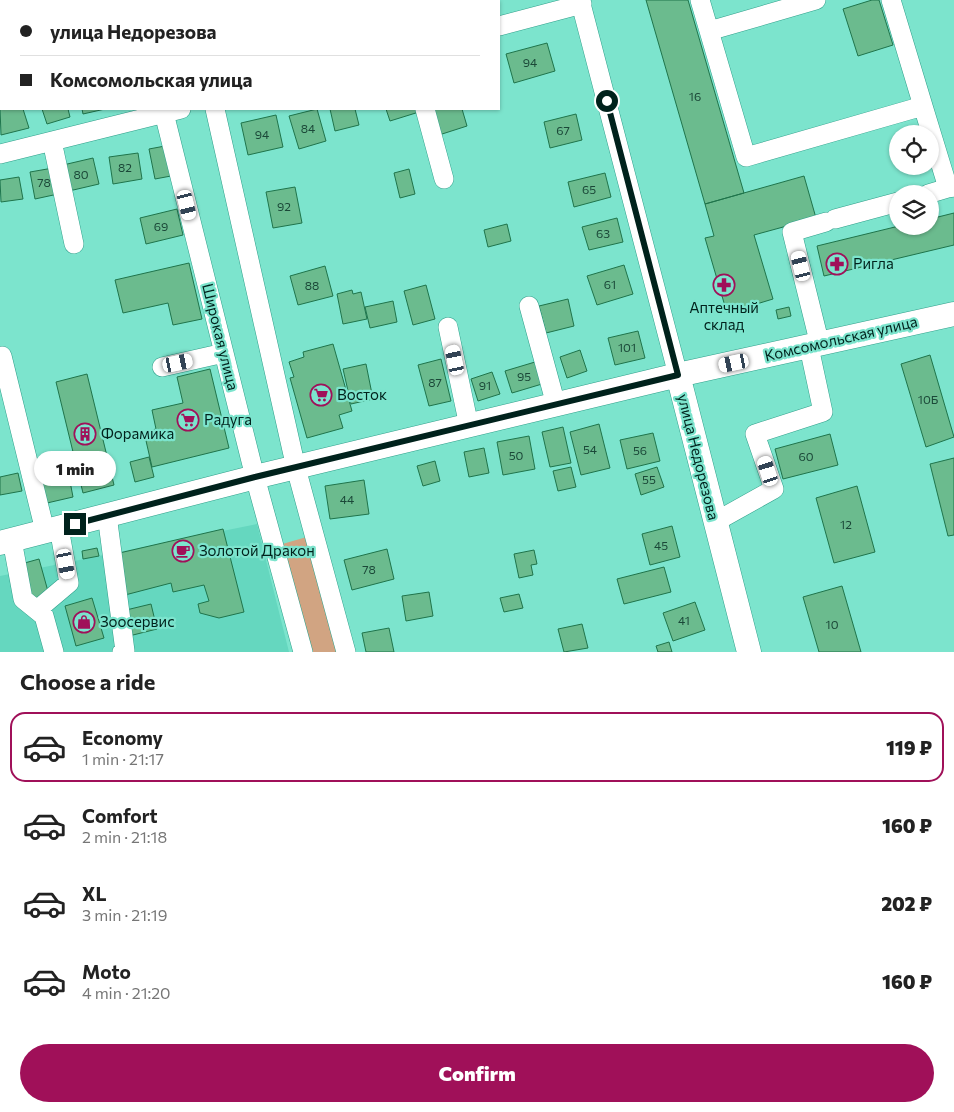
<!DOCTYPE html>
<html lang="en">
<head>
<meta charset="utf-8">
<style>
	:root { --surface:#fff; --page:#f6f6f6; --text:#222; --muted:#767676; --line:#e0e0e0; --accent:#a01059 }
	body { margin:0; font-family:Commissioner,sans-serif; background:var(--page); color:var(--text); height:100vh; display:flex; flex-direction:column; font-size:19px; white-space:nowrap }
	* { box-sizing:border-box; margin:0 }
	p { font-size:16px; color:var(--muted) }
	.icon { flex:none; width:28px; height:28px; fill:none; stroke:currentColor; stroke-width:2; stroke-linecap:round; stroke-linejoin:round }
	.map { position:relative; height:652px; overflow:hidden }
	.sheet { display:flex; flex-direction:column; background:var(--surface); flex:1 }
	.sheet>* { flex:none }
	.top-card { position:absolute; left:0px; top:0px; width:500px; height:110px; box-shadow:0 1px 4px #0004; display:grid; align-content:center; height:110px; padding:0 20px; background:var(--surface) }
	.buttons { position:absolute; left:889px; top:125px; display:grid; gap:10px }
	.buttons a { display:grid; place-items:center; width:50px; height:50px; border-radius:50%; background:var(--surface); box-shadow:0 1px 4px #0004; font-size:25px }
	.end { position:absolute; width:22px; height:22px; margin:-11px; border:6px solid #00221c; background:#fff; box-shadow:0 0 0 2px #fff }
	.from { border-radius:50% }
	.bubble { position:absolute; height:35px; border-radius:18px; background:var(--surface); box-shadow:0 1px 4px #0004; font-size:16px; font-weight:800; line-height:35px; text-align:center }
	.car { position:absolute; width:15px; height:30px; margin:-15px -8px; border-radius:6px; box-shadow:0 0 4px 1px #0007; background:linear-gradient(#fff 24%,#345 0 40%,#fff 0 76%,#345 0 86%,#fff 0) }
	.top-card b { display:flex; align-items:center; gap:18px; height:48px; font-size:19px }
	.top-card b+b { border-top:1px solid var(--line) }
	.top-card i { width:12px; height:12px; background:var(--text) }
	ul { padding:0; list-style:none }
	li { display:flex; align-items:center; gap:15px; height:70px; margin:0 10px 8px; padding:0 10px; border:2px solid transparent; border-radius:15px }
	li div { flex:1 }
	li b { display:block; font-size:19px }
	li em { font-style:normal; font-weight:800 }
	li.on { border-color:var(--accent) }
	li>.icon { width:45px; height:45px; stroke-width:1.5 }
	h2 { padding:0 20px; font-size:22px; line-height:60px }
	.primary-button { display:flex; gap:10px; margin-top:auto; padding:10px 20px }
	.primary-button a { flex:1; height:58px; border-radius:30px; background:var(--accent); color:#fff; font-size:20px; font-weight:800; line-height:58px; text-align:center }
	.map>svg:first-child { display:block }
	.built { fill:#65d7bf }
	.green { fill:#d1a482 }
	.building { fill:#6bbb8e; stroke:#1f744b }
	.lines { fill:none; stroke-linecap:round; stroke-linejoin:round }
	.minor-casing { stroke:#2f9f8a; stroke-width:20 }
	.major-casing { stroke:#2f9f8a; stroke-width:25 }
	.minor { stroke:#fff; stroke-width:19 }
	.major { stroke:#fff; stroke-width:24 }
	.route { stroke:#00221c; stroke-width:6 }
	.labels { text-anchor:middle; stroke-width:4.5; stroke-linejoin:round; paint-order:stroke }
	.number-label { font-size:12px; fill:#1b4838 }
	.poi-label { font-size:15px; fill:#00221c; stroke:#7ce4cd; text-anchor:start }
	.street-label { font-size:15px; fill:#00221c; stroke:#7ce4cd }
</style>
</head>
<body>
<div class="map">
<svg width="954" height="652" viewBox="0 0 954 652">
	<rect width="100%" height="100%" fill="#7ce4cd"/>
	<!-- built -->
	<path class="built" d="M257 524 289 652H0V576Z"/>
	<!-- green -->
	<path class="green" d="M310 536 341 652H307L279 545Z"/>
	<!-- building -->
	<path class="building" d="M205 0H245V1H205Z
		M646 0H688L744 193 705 204Z
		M872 0H879L893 45 858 56 843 9Z
		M547 43 555 71 514 83 506 54Z
		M0 108 23 109 29 128 1 135Z
		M42 109H68L70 117 47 124Z
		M82 109H105L83 114Z
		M317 109 326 141 299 149 289 116Z
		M330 109H355L359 125 335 131Z
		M386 109H418L419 112 390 121Z
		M430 109H462L467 126 439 135Z
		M576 114 582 140 550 148 544 122Z
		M276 115 283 147 248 155 241 123Z
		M165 146 171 176 155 179 149 149Z
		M138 153 142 179 113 184 109 157Z
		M93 158 99 184 69 191 63 165Z
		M53 168 58 194 35 199 30 172Z
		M409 169 415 194 400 198 394 173Z
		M605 173 611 197 574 207 568 182Z
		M804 176 816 218 754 235 773 299 727 313 705 238 714 236 705 204Z
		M19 177 23 199 1 202 0 180Z
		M295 187 302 223 273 228 266 192Z
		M177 209 183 235 146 244 140 218Z
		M954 213V245L824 276 817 246 899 226H930V219Z
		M617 218 623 242 589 250 582 227Z
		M507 224 511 241 488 247 484 230Z
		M189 263 202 319 173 325 168 303 123 313 115 280Z
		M624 265 633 294 597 305 587 276Z
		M325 266 333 296 298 305 290 276Z
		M426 285 435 319 413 325 404 291Z
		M352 290 353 294 361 292 367 319 343 324 337 294Z
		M568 299 574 326 546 333 539 306Z
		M393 301 397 322 370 328 365 307Z
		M789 307 791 316 778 319 776 310Z
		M638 331 645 358 615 365 608 338Z
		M333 344 352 411 339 415 343 428 307 438 290 378 294 377 289 362 304 357 303 352Z
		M580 350 587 371 567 378 560 357Z
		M930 355 954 437 926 447 901 364Z
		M441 359 451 401 429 406 418 365Z
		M535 362 542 384 512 393 505 371Z
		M366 364 373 399 351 404 343 369Z
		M210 369 229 448 152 467 144 432 156 429 152 410 183 403 177 377Z
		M492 372 500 394 478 401 471 379Z
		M87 374 114 485 83 493 56 382Z
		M599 424 610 468 581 475 570 432Z
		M563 427 571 463 550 467 542 432Z
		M653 433 660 461 627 469 620 440Z
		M830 434 838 465 783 479 775 449Z
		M529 436 535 469 503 475 497 442Z
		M484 448 489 473 469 477 464 452Z
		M149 457 154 477 135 482 130 462Z
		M954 458V535L948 536 930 464Z
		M435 461 440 481 423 486 417 466Z
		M571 467 576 487 558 491 553 471Z
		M657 467 664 487 641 495 635 474Z
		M68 471 73 497 47 503 41 477Z
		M18 473 22 491 0 495V477Z
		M364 480 369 514 330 519 325 486Z
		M857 486 875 552 834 563 816 498Z
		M672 526 680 557 650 565 642 534Z
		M223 529 244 612 219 618 200 613 198 604 209 601 204 585 173 592 171 583 125 595 115 554Z
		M97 548 99 556 83 559 82 551Z
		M387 549 394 579 352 590 344 560Z
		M534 550 537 564 531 565 533 575 519 578 514 554Z
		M39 559 49 595 31 600 21 564Z
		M664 567 671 592 624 604 617 579Z
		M842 586 861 652H819L803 597Z
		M429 592 433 616 406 621 402 596Z
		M519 594 523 608 504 612 500 598Z
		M92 598 104 638 76 646 65 606Z
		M695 602 705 630 673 641 663 613Z
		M151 604 157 629 129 636 122 611Z
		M582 624 588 648 564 652 558 629Z
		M389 628 394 652H366L362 633Z
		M669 642 672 652H658L656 646Z"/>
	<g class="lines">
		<!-- minor casing -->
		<g class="minor-casing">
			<path id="minor" d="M140 0V1
				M192 0V1
				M580 0 678 375
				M700 0 746 157 923 106 948 188 954 187
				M891 0 923 106
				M499 26 582 4
				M709 31 816 0
				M163 109 255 477 303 652
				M215 109 296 468 346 652
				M425 109 444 179
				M52 141 74 244
				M0 154 181 109
				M928 194 948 188
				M835 219 898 202
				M529 306 556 405
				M448 327 469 426
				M820 345 792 232 826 222
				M2 356 45 531
				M162 367 224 353
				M107 515 125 651 122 652
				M715 522 774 489 755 434 823 412 809 347
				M12 540 23 599 44 616 54 652
				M37 610 69 583 59 528"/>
		</g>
		<!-- major casing -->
		<g class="major-casing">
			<path id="major" d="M678 375 749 652
				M0 543 255 477 678 375 954 314"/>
		</g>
		<!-- minor -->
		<use href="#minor" class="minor"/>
		<!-- major -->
		<use href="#major" class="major"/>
	</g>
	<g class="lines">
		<!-- route -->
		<path class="route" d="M75 524 255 477 678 375 607 101"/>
	</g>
	<!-- icons -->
	<defs>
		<g id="pharmacy-ring" transform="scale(1.125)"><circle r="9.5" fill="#7ce4cd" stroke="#a01059" stroke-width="1.5"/><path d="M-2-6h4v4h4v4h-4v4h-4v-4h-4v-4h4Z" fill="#a01059"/></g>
		<g id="supermarket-ring" transform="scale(1.125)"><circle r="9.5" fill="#7ce4cd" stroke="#a01059" stroke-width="1.5"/><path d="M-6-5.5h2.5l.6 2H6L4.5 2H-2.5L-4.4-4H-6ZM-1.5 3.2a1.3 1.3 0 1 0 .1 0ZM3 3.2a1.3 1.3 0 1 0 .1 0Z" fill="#a01059"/></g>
		<g id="building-ring" transform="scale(1.125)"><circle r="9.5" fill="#7ce4cd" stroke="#a01059" stroke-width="1.5"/><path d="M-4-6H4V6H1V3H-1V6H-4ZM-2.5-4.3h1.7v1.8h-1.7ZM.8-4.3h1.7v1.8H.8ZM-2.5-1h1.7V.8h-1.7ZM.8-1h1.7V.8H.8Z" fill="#a01059"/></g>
		<g id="cafe-ring" transform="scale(1.125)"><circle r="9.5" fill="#7ce4cd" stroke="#a01059" stroke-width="1.5"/><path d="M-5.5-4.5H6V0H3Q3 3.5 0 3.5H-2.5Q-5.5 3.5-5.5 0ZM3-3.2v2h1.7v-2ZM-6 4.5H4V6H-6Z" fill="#a01059"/></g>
		<g id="shop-ring" transform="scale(1.125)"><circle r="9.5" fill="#7ce4cd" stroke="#a01059" stroke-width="1.5"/><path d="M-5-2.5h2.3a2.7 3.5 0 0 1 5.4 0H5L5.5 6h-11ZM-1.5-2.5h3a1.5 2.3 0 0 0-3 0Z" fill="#a01059"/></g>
	</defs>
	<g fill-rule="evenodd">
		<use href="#pharmacy-ring" x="837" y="264"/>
		<use href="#pharmacy-ring" x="724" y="285"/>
		<use href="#supermarket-ring" x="321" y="395"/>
		<use href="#supermarket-ring" x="188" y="420"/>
		<use href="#building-ring" x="85" y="434"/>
		<use href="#cafe-ring" x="183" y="551"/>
		<use href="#shop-ring" x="84" y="622"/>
	</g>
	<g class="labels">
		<!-- number labels -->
		<g class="number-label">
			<text x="530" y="67">94</text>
			<text x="695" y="101">16</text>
			<text x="308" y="133">84</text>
			<text x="563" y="135">67</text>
			<text x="262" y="139">94</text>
			<text x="125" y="172">82</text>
			<text x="81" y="179">80</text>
			<text x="44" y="187">78</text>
			<text x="589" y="194">65</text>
			<text x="284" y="211">92</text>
			<text x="161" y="231">69</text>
			<text x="603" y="238">63</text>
			<text x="610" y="289">61</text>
			<text x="312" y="290">88</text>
			<text x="627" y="352">101</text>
			<text x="524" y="381">95</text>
			<text x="435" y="387">87</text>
			<text x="485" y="390">91</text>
			<text x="928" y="404">10Б</text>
			<text x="590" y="454">54</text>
			<text x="640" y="455">56</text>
			<text x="516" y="460">50</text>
			<text x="806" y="461">60</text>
			<text x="649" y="484">55</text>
			<text x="347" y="504">44</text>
			<text x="846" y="529">12</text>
			<text x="661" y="550">45</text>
			<text x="369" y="574">78</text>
			<text x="684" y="625">41</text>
			<text x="832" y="629">10</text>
		</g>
		<!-- poi labels -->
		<g class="poi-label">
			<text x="853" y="269">Ригла</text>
			<text x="724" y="313" text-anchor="middle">Аптечный<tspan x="724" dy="17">склад</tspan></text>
			<text x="337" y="400">Восток</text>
			<text x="204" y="425">Радуга</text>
			<text x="101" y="439">Форамика</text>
			<text x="199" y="556">Золотой Дракон</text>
			<text x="100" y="627">Зоосервис</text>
		</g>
		<!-- street labels -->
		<g class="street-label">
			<text transform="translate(220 337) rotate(76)" y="5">Широкая улица</text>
			<text transform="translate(841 339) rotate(-13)" y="5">Комсомольская улица</text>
			<text transform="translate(698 457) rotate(76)" y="5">улица Недорезова</text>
		</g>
	</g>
</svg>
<div class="buttons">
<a><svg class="icon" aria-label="locate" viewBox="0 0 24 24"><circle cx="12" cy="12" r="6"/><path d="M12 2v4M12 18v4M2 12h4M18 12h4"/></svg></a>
<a><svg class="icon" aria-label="layers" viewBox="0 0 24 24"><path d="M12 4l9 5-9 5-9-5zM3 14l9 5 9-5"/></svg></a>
</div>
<i class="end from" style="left:607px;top:101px"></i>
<i class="end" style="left:75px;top:524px"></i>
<div class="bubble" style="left:34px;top:451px;width:82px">1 min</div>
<i class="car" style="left:187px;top:205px;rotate:166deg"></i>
<i class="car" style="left:801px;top:266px;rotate:346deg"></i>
<i class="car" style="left:455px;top:360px;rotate:348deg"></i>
<i class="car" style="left:178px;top:363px;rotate:78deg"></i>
<i class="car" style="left:734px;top:363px;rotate:258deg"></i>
<i class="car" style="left:768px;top:471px;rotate:342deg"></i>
<i class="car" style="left:66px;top:564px;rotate:169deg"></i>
<div class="top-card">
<b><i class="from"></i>улица Недорезова</b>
<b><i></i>Комсомольская улица</b>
</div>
</div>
<section class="sheet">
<h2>Choose a ride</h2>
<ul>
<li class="on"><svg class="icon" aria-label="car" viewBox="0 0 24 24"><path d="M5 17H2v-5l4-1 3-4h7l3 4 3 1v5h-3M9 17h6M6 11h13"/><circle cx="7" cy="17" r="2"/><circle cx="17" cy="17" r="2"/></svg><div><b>Economy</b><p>1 min · 21:17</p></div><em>119 ₽</em></li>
<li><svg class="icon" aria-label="car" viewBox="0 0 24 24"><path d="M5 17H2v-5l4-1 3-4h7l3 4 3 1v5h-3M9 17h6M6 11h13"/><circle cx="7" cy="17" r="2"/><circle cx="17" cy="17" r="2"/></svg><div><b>Comfort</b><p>2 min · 21:18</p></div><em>160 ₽</em></li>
<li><svg class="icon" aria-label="car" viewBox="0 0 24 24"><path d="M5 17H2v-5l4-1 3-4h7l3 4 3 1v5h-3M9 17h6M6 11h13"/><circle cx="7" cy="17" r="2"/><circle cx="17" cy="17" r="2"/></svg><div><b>XL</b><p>3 min · 21:19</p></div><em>202 ₽</em></li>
<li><svg class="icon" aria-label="car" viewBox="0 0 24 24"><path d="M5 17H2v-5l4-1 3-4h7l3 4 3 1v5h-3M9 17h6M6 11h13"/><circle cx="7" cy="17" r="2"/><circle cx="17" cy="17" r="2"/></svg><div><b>Moto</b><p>4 min · 21:20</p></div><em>160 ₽</em></li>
</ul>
<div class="primary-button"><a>Confirm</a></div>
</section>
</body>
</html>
